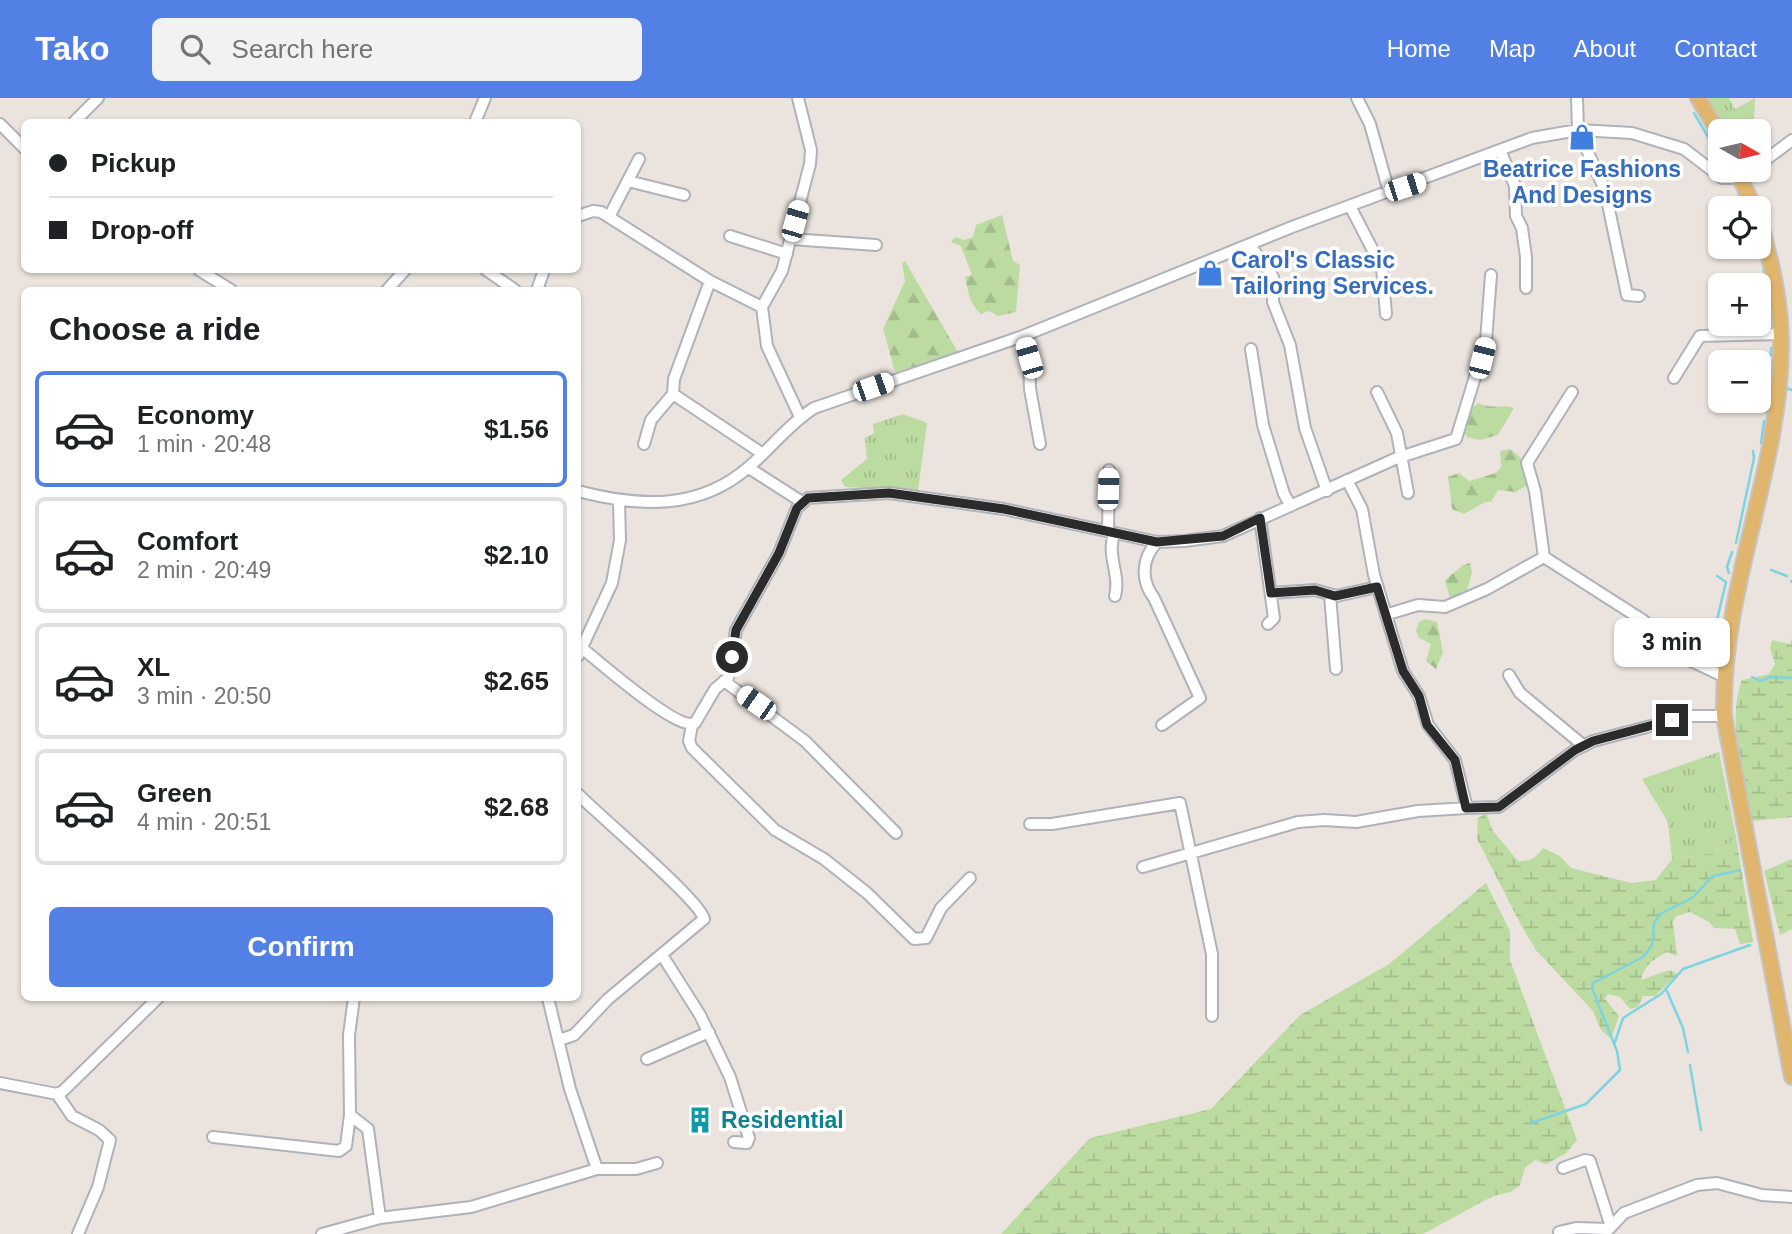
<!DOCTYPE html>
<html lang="en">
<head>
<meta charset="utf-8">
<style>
	:root { --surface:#fff; --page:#f2f2f2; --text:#202124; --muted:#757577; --line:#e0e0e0; --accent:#5280e4 }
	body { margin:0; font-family:Arial,sans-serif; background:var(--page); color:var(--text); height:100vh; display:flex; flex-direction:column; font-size:26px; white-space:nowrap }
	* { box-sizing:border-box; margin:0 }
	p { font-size:23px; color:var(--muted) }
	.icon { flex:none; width:38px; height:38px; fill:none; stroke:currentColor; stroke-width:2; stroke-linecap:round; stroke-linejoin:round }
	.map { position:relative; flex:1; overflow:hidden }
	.drawer { position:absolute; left:21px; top:189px; width:560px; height:714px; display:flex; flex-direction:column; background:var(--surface); border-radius:10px; box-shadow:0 2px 5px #0004 }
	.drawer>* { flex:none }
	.guide { position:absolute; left:21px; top:21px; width:560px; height:154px; border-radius:10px; box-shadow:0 2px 5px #0004; display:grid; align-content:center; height:154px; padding:0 28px; background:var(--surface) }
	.needle { width:46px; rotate:98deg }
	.controls { position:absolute; left:1708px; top:21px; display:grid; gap:14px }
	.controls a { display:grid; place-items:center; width:63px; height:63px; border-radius:10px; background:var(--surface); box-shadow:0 2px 5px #0004; font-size:35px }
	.end { position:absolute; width:32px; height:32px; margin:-16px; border:9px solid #2b2b2b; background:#fff; box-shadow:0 0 0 4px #fff }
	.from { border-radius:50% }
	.bubble { position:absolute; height:49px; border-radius:10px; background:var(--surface); box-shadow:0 2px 5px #0004; font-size:23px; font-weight:600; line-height:49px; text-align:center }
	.car { position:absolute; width:21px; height:42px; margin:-21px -10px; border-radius:9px; box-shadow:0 0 5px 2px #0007; background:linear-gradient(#fff 24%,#345 0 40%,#fff 0 76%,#345 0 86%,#fff 0) }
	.guide b { display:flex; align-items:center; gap:24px; height:66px; font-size:26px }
	.guide b+b { border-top:2px solid var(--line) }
	.guide i { width:18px; height:18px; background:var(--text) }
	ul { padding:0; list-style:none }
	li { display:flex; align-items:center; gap:21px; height:116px; margin:0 14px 10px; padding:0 14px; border:4px solid var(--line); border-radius:10px }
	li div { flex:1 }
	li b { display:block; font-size:26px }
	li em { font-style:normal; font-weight:600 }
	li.active { border-color:var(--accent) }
	li>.icon { width:63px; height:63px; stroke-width:1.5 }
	h2 { padding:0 28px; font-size:32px; line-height:84px }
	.button { display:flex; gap:14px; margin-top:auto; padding:14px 28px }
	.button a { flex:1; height:80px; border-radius:10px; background:var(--accent); color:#fff; font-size:28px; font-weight:600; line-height:80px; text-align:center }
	header { display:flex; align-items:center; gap:42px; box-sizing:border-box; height:98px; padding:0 35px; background:var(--accent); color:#fff }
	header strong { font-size:33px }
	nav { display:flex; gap:38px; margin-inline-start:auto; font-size:24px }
	.search { width:490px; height:63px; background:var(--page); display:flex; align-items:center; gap:18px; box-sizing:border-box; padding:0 24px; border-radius:10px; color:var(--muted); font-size:26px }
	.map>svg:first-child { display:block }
	.grass { fill:url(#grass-tufts) }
	.forest { fill:url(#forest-firs) }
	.wetland { fill:url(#wetland-marsh) }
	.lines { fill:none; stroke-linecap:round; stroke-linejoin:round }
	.stream { stroke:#7ed3e0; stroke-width:2.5 }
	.minor-casing { stroke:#afb2b9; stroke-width:14 }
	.major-casing { stroke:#c4c4c4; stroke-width:18 }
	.minor { stroke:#fff; stroke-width:10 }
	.major { stroke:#e0b66e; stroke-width:14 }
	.route { stroke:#2b2b2b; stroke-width:9 }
	.labels { text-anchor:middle; stroke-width:7; stroke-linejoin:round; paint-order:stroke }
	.shop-label { font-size:23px; font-weight:bold; fill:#366cbe; stroke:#fff }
	.culture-label { font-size:23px; font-weight:bold; fill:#0d838f; stroke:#fff; text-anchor:start }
</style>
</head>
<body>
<header>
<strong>Tako</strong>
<div class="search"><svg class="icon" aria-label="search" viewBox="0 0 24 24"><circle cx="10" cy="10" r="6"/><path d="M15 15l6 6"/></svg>Search here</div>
<nav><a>Home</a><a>Map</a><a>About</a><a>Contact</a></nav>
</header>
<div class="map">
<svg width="1792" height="1136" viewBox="0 0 1792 1136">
	<defs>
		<pattern id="grass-tufts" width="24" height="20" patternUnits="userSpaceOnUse" patternTransform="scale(1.75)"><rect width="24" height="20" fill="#bcdba1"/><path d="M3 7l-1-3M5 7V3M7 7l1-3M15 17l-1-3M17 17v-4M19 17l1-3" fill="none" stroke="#a2bc8b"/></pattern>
		<pattern id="forest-firs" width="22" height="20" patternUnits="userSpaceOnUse" patternTransform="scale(1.75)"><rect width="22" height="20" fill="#bcdba1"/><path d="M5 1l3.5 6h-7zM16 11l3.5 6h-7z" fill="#a2bc8b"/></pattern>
		<pattern id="wetland-marsh" width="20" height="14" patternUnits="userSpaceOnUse" patternTransform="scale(1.75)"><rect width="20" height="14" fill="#bcdba1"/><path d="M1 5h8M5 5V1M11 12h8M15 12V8" fill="none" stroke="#a2bc8b"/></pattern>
	</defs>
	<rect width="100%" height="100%" fill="#ebe4de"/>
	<!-- grass -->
	<path class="grass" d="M1706 0H1729L1735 11 1755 0 1754 26 1747 33H1726Z
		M903 316 927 325 918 393 845 389 841 382 867 361 865 340 874 335 873 326Z
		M1719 654 1736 739 1714 755 1672 761 1668 724 1642 681Z"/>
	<!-- forest -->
	<path class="forest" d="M1002 117 1013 163 1020 167 1016 214 998 218 989 213 981 216C970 207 968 193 965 179L972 177 961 148 951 144 955 139 964 142 973 139 976 127Z
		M905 163 959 256 895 274 883 231 905 183 902 165Z
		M1478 305C1495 312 1502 306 1514 310L1498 337 1480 342 1467 339 1465 335 1472 310Z
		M1510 351 1521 360 1522 368 1530 369 1526 388 1515 394 1498 392 1491 404H1485L1464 416 1452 411 1448 379 1459 375 1469 383 1496 375 1501 369 1500 353Z
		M1470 465 1472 475 1465 499 1451 504 1445 482 1463 467Z
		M1426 521 1437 524 1443 554 1436 571 1426 563 1431 546 1419 540 1416 533 1419 524Z"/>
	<!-- wetland -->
	<path class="wetland" d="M1792 540V719L1752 723C1744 680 1726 624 1742 582L1769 576 1775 566 1770 550 1772 542 1790 546Z
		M1486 715 1493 733 1518 763C1530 764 1536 760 1543 750L1560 758 1571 770 1631 785 1656 782 1672 761 1714 755 1736 739 1753 844 1740 846 1735 831 1714 830 1709 824 1690 814 1676 818 1673 824 1677 858 1667 854C1654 861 1644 867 1641 882L1669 872 1678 876 1655 898H1643L1638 909 1630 911 1620 899 1608 896 1605 901 1619 918 1611 941 1601 932 1593 913 1536 852 1522 829 1477 741 1478 720Z
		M1792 761V831L1780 837 1764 773Z
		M1486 785 1510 833V862L1577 1042 1565 1056 1546 1066 1535 1062 1525 1070 1520 1087 1511 1094 1493 1098 1423 1136H1001L1090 1040 1211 1011 1300 917 1389 866Z"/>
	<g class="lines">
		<!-- stream -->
		<path class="stream" d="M1694 15 1720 59
			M1738 94 1744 110
			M1762 161 1770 210
			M1770 219V230
			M1771 250V257
			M1768 273 1770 288
			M1786 290 1792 292
			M1766 314 1768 298
			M1761 345 1764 323
			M1736 445 1754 360 1753 353
			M1771 472 1787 478
			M1729 475 1727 469 1732 454
			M1791 483 1792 484
			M1716 526 1726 484 1717 478
			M1708 566 1713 536
			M1752 579 1760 583 1770 579 1792 580
			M1666 891 1683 930 1688 954
			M1615 944 1623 920 1661 896 1683 871 1750 847
			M1690 967 1701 1032
			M1531 1025 1586 1006 1620 972 1617 953 1592 890 1593 885 1643 859 1652 847 1654 825 1660 816 1692 800 1713 778 1740 772"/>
		<!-- minor casing -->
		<g class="minor-casing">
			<path id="minor" d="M798 0 811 52 810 66 782 173 762 209 767 248 800 319
				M1357 0 1370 26 1389 94
				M1577 0 1578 32 1605 92 1627 197 1639 198
				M74 24 98 0
				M475 24 485 0
				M0 26 24 50
				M1500 52 1515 88 1516 118 1522 130 1526 159V190
				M1759 67 1792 42
				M628 83 684 97
				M1350 108 1382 170 1386 216
				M578 118 593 113 601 114 710 183 762 209
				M609 119 639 61
				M730 138 787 156
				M791 141 876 147
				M1250 147 1273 179V204L1290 247 1305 330 1327 393
				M199 172 231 192
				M486 172 515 192
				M710 183 674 281 673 296 763 356
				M387 192 405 172
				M537 192 544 172
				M1023 238 1029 260 1030 291 1040 346
				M1251 251 1263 327 1284 396 1291 408
				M1674 280 1700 238 1781 236
				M1377 294 1397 335 1408 395
				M1572 294 1527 365 1535 393 1544 459 1644 523 1672 554 1723 578
				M644 346 651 322 673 296
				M749 370 802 404
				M1347 382 1362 411 1374 477 1403 573 1419 598 1428 627 1455 662 1467 710 1499 709 1575 652 1593 643 1689 618H1724
				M578 393C639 409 699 413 750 368 772 349 789 326 814 310L1023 238 1292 129 1532 40 1578 32 1632 35 1684 51 1722 80H1731L1747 72
				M1260 420 1274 520 1268 526
				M1108 433 1109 372
				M1157 444C1141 461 1141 483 1154 500L1200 600 1162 627
				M1271 495 1315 492 1336 498 1377 489
				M1330 497 1336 571
				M1115 498C1121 476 1105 455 1115 435
				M1388 516 1418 507 1445 509 1487 491 1544 459
				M583 551C601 565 677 633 695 625L715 591 728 580 736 532 779 455 797 410 808 400 889 395 1004 411 1157 444 1184 443 1223 438 1397 360 1456 341 1486 243 1491 177
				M578 558 612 485 620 442 619 404
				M1509 577 1520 595 1584 648
				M724 583 805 643 896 735
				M692 627 689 643 692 650 775 732 824 761 867 795 914 841 926 840 941 810 970 780
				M1030 726H1052L1180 705 1212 856V918
				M1143 769 1298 724 1324 722 1356 724 1418 713 1467 710
				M662 857 700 917 730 979 749 1040 747 1045 734 1044
				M354 900 349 937 350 1017 368 1031 380 1120
				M548 900 570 991 597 1071
				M559 942 574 937 608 901 704 821C700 802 599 718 578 696
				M647 961 709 934
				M0 985 57 996 63 993 158 900
				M57 996 72 1018 99 1032 110 1042 98 1089 78 1136
				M213 1039 339 1053 346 1048 350 1017
				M1563 1070 1585 1062 1590 1063 1611 1129
				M1559 1134 1576 1130 1609 1131 1624 1115 1697 1087 1717 1085 1762 1097 1792 1099
				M322 1136 380 1120 471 1109 597 1071H636L657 1065"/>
		</g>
		<!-- major casing -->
		<g class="major-casing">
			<path id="major" d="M1698 0 1720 37
				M1736 72 1755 110
				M1759 121C1771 162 1781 203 1781 246 1781 372 1721 489 1724 618L1792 979"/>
		</g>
		<!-- minor -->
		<use href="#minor" class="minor"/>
		<!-- major -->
		<use href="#major" class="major"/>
	</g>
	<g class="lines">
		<!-- route -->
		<path class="route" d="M732 559 736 532 779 455 797 410 808 400 889 395 1004 411 1157 444 1223 438 1260 420 1271 495 1315 492 1335 498 1377 489 1403 573 1419 598 1427 627 1455 662 1466 710 1499 709 1575 652 1593 643 1672 622"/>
	</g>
	<!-- icons -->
	<defs>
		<g id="shop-bare" transform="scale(2.1)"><path d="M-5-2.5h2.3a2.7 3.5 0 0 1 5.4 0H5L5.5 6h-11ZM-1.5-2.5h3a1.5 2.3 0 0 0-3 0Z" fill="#3f7fe0" stroke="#fff" stroke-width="2.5" paint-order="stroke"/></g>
		<g id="building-bare" transform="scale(2.1)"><path d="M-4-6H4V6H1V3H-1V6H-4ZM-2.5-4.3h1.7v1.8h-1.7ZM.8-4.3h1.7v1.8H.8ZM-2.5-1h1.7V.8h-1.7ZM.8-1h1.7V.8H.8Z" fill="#0f9aa8" stroke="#fff" stroke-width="2.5" paint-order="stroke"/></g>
	</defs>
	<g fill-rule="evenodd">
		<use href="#shop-bare" x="1582" y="39"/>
		<use href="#shop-bare" x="1210" y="175"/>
		<use href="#building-bare" x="700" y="1022"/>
	</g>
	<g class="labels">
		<!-- shop labels -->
		<g class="shop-label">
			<text x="1582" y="79">Beatrice Fashions<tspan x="1582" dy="26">And Designs</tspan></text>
			<text x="1231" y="170" text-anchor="start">Carol's Classic<tspan x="1231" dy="26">Tailoring Services.</tspan></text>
		</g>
		<!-- culture labels -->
		<g class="culture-label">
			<text x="721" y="1030">Residential</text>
		</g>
	</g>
</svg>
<div class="controls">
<a><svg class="needle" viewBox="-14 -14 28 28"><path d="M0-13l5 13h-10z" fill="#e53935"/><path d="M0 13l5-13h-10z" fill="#757577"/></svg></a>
<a><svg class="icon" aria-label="locate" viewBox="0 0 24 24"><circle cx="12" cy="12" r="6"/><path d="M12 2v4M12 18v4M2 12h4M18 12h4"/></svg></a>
<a>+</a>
<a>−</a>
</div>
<i class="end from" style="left:732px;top:559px"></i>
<i class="end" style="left:1672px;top:622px"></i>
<div class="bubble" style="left:1614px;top:520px;width:116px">3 min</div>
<i class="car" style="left:1405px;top:89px;rotate:72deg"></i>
<i class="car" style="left:795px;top:123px;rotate:16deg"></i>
<i class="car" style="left:1029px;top:260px;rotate:344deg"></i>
<i class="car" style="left:1482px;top:260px;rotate:14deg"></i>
<i class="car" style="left:873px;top:289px;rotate:71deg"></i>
<i class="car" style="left:1108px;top:391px;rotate:2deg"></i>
<i class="car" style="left:756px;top:605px;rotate:305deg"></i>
<div class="guide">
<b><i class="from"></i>Pickup</b>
<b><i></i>Drop-off</b>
</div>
<section class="drawer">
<h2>Choose a ride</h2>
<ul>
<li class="active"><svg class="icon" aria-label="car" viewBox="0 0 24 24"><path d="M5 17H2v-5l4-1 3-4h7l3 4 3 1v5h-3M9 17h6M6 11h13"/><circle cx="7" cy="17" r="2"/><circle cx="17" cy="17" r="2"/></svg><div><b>Economy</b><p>1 min · 20:48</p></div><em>$1.56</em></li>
<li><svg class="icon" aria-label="car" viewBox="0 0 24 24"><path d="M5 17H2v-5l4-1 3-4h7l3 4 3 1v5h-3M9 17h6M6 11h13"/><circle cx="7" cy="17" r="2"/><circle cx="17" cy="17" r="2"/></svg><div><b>Comfort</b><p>2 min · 20:49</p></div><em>$2.10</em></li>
<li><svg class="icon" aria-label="car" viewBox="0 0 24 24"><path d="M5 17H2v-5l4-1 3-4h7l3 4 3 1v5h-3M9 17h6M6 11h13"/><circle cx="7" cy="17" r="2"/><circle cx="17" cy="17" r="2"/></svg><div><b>XL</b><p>3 min · 20:50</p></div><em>$2.65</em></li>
<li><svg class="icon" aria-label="car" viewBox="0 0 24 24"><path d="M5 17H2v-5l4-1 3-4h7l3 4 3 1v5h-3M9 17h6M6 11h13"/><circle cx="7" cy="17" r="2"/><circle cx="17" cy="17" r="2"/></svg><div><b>Green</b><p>4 min · 20:51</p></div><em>$2.68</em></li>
</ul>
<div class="button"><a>Confirm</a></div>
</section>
</div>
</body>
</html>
